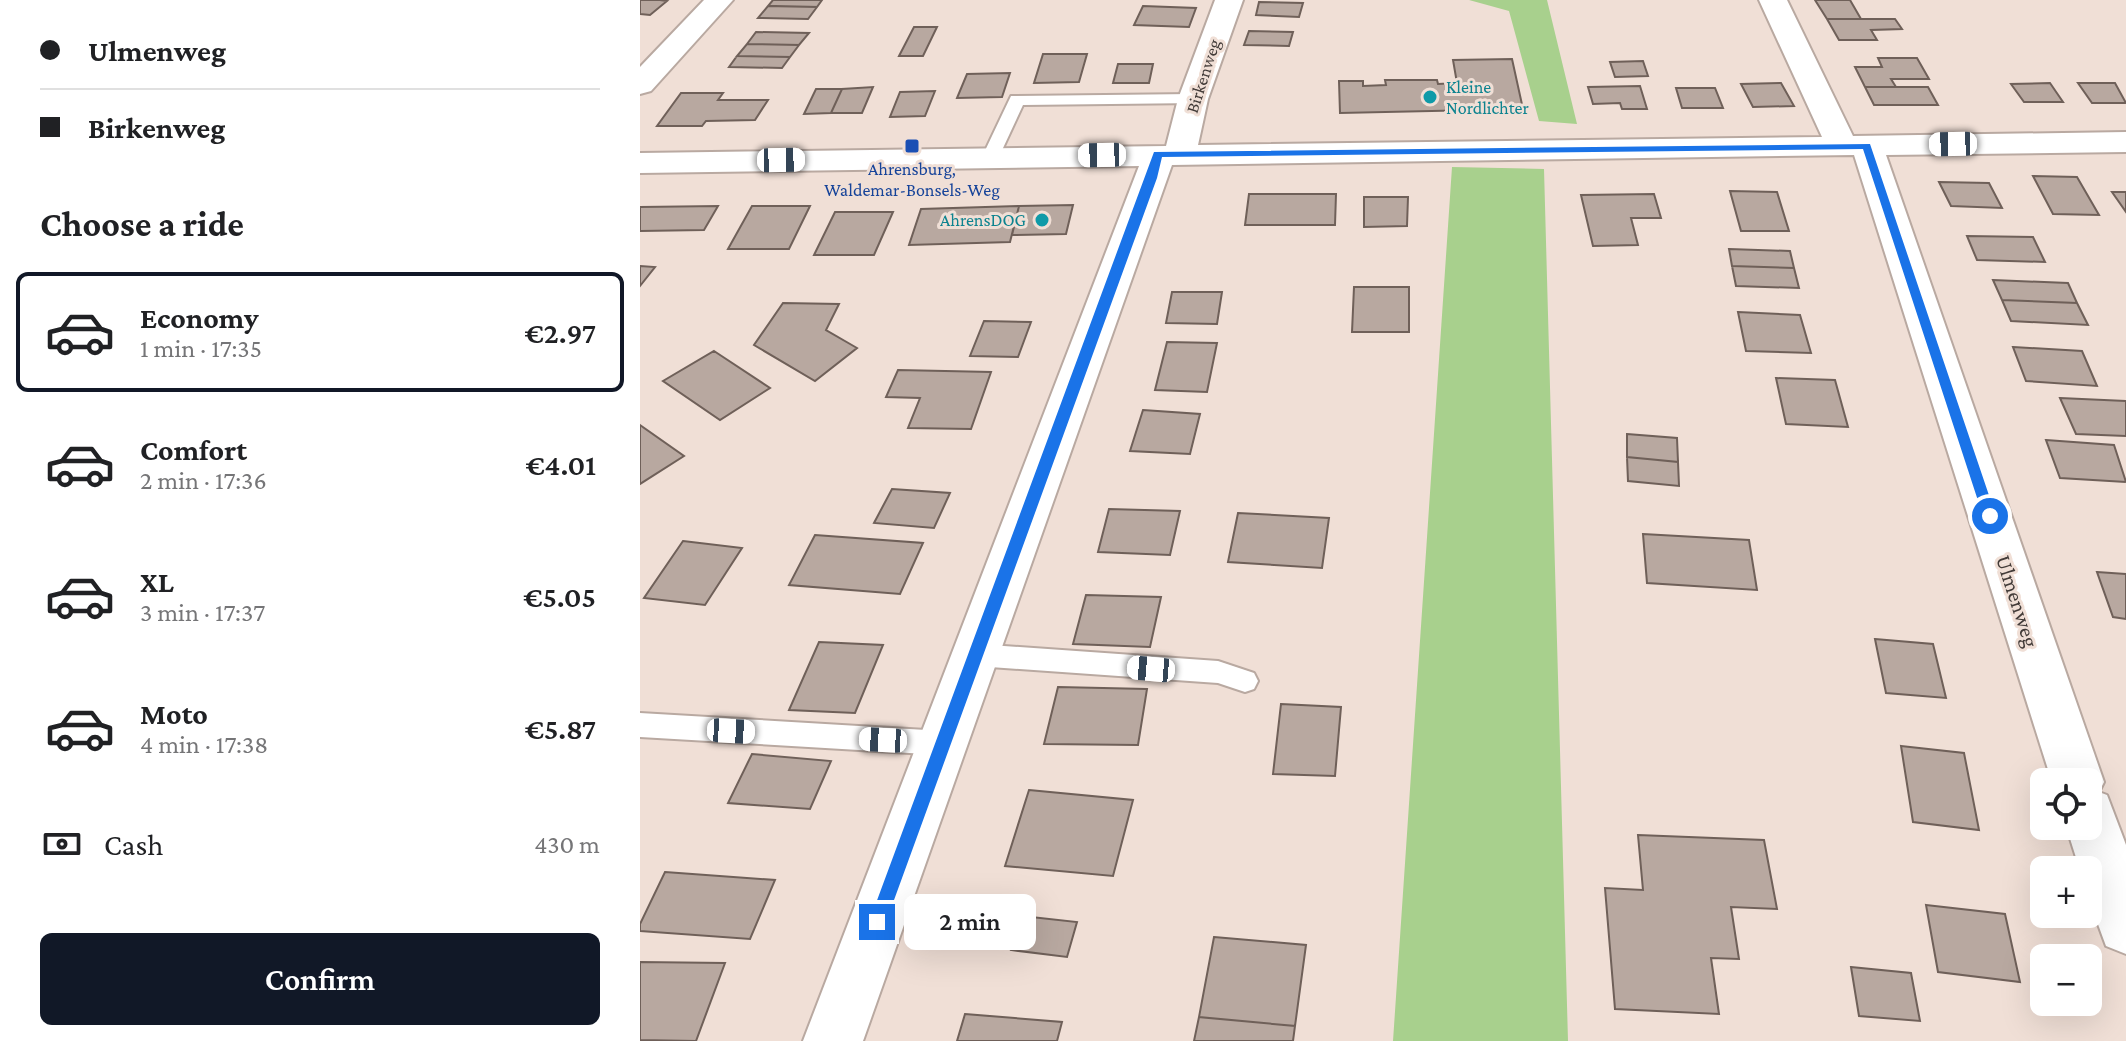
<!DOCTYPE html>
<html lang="en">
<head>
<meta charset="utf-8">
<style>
	:root { --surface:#fff; --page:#f2f2f2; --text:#202124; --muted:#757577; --line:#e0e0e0; --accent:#111827 }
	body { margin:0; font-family:"Crimson Pro",serif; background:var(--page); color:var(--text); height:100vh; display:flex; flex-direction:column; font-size:30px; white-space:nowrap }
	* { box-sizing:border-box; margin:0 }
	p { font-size:26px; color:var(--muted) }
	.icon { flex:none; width:44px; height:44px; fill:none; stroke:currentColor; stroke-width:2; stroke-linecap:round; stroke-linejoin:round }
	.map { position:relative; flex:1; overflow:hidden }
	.details { display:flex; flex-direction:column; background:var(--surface); width:640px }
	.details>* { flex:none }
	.hud { display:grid; align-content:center; height:176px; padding:0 40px; background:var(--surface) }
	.tools { position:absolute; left:1390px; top:768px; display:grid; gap:16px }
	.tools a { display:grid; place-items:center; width:72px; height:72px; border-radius:12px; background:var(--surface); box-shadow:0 8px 32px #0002; font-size:40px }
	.end { position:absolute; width:36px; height:36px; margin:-18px; border:10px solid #1a73e8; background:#fff; box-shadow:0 0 0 4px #fff }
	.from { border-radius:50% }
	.bubble { position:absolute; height:56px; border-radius:12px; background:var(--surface); box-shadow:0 8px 32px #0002; font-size:26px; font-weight:600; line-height:56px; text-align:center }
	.car { position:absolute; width:24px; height:48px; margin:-24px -12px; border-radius:10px; box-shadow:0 0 6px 2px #0007; background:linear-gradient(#fff 24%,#345 0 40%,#fff 0 76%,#345 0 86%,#fff 0) }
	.hud b { display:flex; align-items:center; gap:28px; height:76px; font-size:30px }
	.hud b+b { border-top:2px solid var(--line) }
	.hud i { width:20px; height:20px; background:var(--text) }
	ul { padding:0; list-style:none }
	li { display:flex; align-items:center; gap:24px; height:120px; margin:0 16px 12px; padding:0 24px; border:4px solid transparent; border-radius:12px }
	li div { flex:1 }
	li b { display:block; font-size:30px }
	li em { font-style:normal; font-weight:600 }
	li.current { border-color:var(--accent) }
	li>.icon { width:72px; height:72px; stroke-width:1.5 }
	h2 { padding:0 40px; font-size:36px; line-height:96px }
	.pay { display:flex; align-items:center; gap:20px; height:88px; padding:0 40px; font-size:30px }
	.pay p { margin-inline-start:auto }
	.button { display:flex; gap:16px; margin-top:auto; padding:16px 40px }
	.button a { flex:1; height:92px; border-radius:12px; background:var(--accent); color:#fff; font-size:32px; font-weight:600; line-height:92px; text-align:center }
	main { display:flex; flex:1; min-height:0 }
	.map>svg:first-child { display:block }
	.green { fill:#a8d08d }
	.building { fill:#b8a8a0; stroke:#6f6059; stroke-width:2 }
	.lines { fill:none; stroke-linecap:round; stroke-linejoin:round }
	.lane-casing { stroke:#b9a9a1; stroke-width:4 }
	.street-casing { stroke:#b9a9a1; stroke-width:4 }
	.lane { fill:#fff; fill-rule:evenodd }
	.street { fill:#fff; fill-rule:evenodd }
	.route { fill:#1a73e8 }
	.culture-dot { fill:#0f9aa8; stroke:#f0dfd6; stroke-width:3 }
	.transit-dot { fill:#1a4fb4; stroke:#f0dfd6; stroke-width:3 }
	.labels { text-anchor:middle; stroke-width:6; stroke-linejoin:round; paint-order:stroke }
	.far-street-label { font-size:18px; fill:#423b38; stroke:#f0dfd6 }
	.far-culture-label { font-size:18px; fill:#0d838f; stroke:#f0dfd6; text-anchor:start }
	.far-transit-label { font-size:18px; fill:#164399; stroke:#f0dfd6 }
	.street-label { font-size:22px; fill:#423b38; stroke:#f0dfd6 }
</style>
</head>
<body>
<main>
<section class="details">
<div class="hud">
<b><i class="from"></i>Ulmenweg</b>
<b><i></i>Birkenweg</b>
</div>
<h2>Choose a ride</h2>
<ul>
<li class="current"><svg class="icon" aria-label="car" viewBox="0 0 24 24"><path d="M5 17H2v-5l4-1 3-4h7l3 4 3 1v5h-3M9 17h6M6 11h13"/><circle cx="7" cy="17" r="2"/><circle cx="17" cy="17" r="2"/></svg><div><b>Economy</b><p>1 min · 17:35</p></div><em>€2.97</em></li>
<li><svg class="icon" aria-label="car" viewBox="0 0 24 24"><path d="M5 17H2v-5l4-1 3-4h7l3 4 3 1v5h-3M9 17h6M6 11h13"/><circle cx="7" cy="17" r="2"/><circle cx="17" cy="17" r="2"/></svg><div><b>Comfort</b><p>2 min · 17:36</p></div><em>€4.01</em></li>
<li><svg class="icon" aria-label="car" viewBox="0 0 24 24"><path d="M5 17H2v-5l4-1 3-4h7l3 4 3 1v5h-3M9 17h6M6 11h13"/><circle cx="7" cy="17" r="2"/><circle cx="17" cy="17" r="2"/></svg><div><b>XL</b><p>3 min · 17:37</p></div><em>€5.05</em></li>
<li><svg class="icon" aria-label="car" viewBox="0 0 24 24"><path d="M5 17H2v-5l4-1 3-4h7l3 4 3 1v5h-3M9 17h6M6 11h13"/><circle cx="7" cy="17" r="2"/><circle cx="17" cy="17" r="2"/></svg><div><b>Moto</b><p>4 min · 17:38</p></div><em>€5.87</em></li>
</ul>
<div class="pay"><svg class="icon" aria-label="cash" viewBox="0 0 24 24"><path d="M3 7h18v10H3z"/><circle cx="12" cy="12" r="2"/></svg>Cash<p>430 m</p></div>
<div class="button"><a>Confirm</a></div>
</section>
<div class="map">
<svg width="1486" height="1041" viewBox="0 0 1486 1041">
	<rect width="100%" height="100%" fill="#f0dfd6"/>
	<!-- green -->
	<path class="green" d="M829 0H907L937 124 899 121 869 11Z
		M812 167 904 169 928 1041H753Z"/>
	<!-- building -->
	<path class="building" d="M0 0H20L27 1 10 15 0 14Z
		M133 0H182L177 7 128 6Z
		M1175 0H1210L1221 19H1187Z
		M619 2 663 3 659 17 616 15Z
		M128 6H135L177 7 168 19 118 18Z
		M503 6 556 8 549 27 494 25Z
		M1187 19H1255L1262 29 1231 30 1237 40H1199Z
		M274 27H297L283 56H259Z
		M609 31 653 32 649 46 604 45Z
		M116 32 169 33 159 45 107 44Z
		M107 44 159 45 150 57 97 56Z
		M403 54H447L439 82 394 83Z
		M97 56 150 57 142 68 89 67Z
		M1238 58H1277L1289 79H1251L1256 87H1225L1215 67H1242Z
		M872 59 883 109 700 113 699 81H723V86L746 85 745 80H797L798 84 817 83 813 60Z
		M1003 61 1008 76 975 77 970 62Z
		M478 64H513L509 83H473Z
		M370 73 362 97 317 98 327 74Z
		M1141 83 1154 106 1113 107 1101 84Z
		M1410 83 1423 102H1384L1371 84Z
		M1438 83H1475L1486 103H1452Z
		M1000 86 1007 109H982L980 103 953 104 948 87Z
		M233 87 222 113H191L202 89Z
		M1225 87H1288L1298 105H1234Z
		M1036 88H1075L1083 108H1042Z
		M176 89H202L191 113 164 114Z
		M295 91 285 116 250 117 260 92Z
		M41 93H83L78 100H128L115 120 66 121 62 126H17Z
		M1393 176 1437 177 1459 215 1413 214Z
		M1299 182 1349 183 1362 208 1311 206Z
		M1090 191 1137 192 1149 231H1101Z
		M1472 192H1486V212Z
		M609 194H696L695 225H605Z
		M1014 194 1021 218H991L998 245 953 246 941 195Z
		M724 197H768L767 226 724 227Z
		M433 205 426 234 372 235 379 206Z
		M78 206 64 230 0 231V207Z
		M112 206H170L149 249H88Z
		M379 206 370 242 269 245 281 209Z
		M195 212H253L234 255H174Z
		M1327 236 1393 237 1405 262 1337 260Z
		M1089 249 1150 251 1154 268 1092 266Z
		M0 266 15 267 0 286Z
		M1092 266 1154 268 1159 288 1096 286Z
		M1353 280 1428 283 1437 303 1362 300Z
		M714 287H769V332H712Z
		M532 292H582L577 324 526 323Z
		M1362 300 1437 303 1448 325 1371 321Z
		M143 303 199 304 186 330 217 348 175 381 114 345Z
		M1098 312 1160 315 1171 353 1106 351Z
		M344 321 391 322 378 357 330 356Z
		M527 342 577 343 567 392 515 390Z
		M1373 347 1442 351 1457 386 1386 381Z
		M74 351 130 388 80 420 23 381Z
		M258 370 351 372 331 429 268 428 280 398 246 397Z
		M1136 378 1195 380 1208 427 1146 424Z
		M1420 398 1486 401V436L1436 434Z
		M503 410 560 414 550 454 490 451Z
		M0 425 44 456 0 484Z
		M987 434 1037 438 1038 462 987 457Z
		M1406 440 1474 445 1486 482 1420 478Z
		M987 457 1038 462 1039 486 988 481Z
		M252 489 310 493 294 528 234 523Z
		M469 509 540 511 530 555 458 552Z
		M598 513 689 518 682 568 588 562Z
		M1003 534 1109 540 1117 590 1007 583Z
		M175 535 283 543 260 594 149 585Z
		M43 541 102 548 65 605 4 598Z
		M1457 572 1486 574V619L1473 617Z
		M446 595 521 597 510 647 433 644Z
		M1235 639 1293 644 1306 698 1246 693Z
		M179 642 243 645 215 713 149 710Z
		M418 687 507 689 498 745 404 744Z
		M641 704 701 707 695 776 633 774Z
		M1261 746 1324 753 1339 830 1273 822Z
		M112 754 191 761 170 809 88 803Z
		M389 790 493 800 473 876 365 866Z
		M998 835 1124 840 1137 909 1091 907 1099 959 1071 958 1079 1014 975 1009 965 888 1003 890Z
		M25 872 135 880 110 939 0 931V924Z
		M1286 905 1365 914 1380 982 1298 972Z
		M382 916 437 922 427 957 371 950Z
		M574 937 666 945 655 1026 559 1017Z
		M0 962 85 963 56 1041 0 1040Z
		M1211 967 1271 973 1280 1021 1219 1016Z
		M325 1014 422 1022 417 1041H317Z
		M559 1017 655 1026 653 1041H554Z"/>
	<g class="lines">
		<!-- lane casing -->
		<g class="lane-casing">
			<path id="lane" d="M553 94 561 99 559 103 383 105 357 161H345L342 157 371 96Z
				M336 644 578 661 614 673 618 681 614 689 605 692 578 683 336 666 327 663 323 655 327 647Z
				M0 713 303 731 313 735 317 743 313 751 303 755 0 737Z"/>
		</g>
		<!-- street casing -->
		<g class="street-casing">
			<path id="street" d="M64 0H93L11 91 0 94V67Z
				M575 0H603L568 99 558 145 1182 137 1119 0H1147L1213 136 1486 132V152L1246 155 1464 782 1459 792 1467 795 1486 845V954L1466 946 1448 897V870H1440L1426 826H1448V782H1412L1214 155 532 165 223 1041H163L499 166 0 173V153L526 146 538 99Z"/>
		</g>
		<!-- lane -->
		<use href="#lane" class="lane"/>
		<!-- street -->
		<use href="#street" class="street"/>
	</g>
	<!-- route -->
	<path class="route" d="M1230 144 1356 516 1354 519H1345L1343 516 1223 149 522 157 517 178 246 922 243 928H231L229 922 514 152Z"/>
	<!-- markers -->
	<g class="culture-dot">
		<circle cx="790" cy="97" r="8"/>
		<circle cx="402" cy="220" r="8"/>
	</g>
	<rect class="transit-dot" x="264" y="138" width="16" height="16" rx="4"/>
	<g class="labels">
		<!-- far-street labels -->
		<g class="far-street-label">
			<text transform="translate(563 76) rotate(-72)" y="6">Birkenweg</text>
		</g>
		<!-- far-culture labels -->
		<g class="far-culture-label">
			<text x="806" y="93">Kleine<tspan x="806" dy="21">Nordlichter</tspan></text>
			<text x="386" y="226" text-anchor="end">AhrensDOG</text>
		</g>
		<!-- far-transit labels -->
		<g class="far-transit-label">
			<text x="272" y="175">Ahrensburg,<tspan x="272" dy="21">Waldemar-Bonsels-Weg</tspan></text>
		</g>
		<!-- street labels -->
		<g class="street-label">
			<text transform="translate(1378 601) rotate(72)" y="8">Ulmenweg</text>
		</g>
	</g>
</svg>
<div class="tools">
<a><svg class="icon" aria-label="locate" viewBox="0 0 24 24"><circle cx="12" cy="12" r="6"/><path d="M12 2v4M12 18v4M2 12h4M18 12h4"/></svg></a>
<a>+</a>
<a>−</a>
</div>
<i class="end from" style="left:1350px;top:516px"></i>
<i class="end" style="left:237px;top:922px"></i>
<div class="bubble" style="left:264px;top:894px;width:132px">2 min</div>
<i class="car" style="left:1313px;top:144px;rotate:269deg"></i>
<i class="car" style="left:462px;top:155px;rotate:269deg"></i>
<i class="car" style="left:141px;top:160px;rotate:89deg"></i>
<i class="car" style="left:511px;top:669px;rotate:275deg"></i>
<i class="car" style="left:91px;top:731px;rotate:93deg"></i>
<i class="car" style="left:243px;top:740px;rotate:273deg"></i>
</div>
</main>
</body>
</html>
